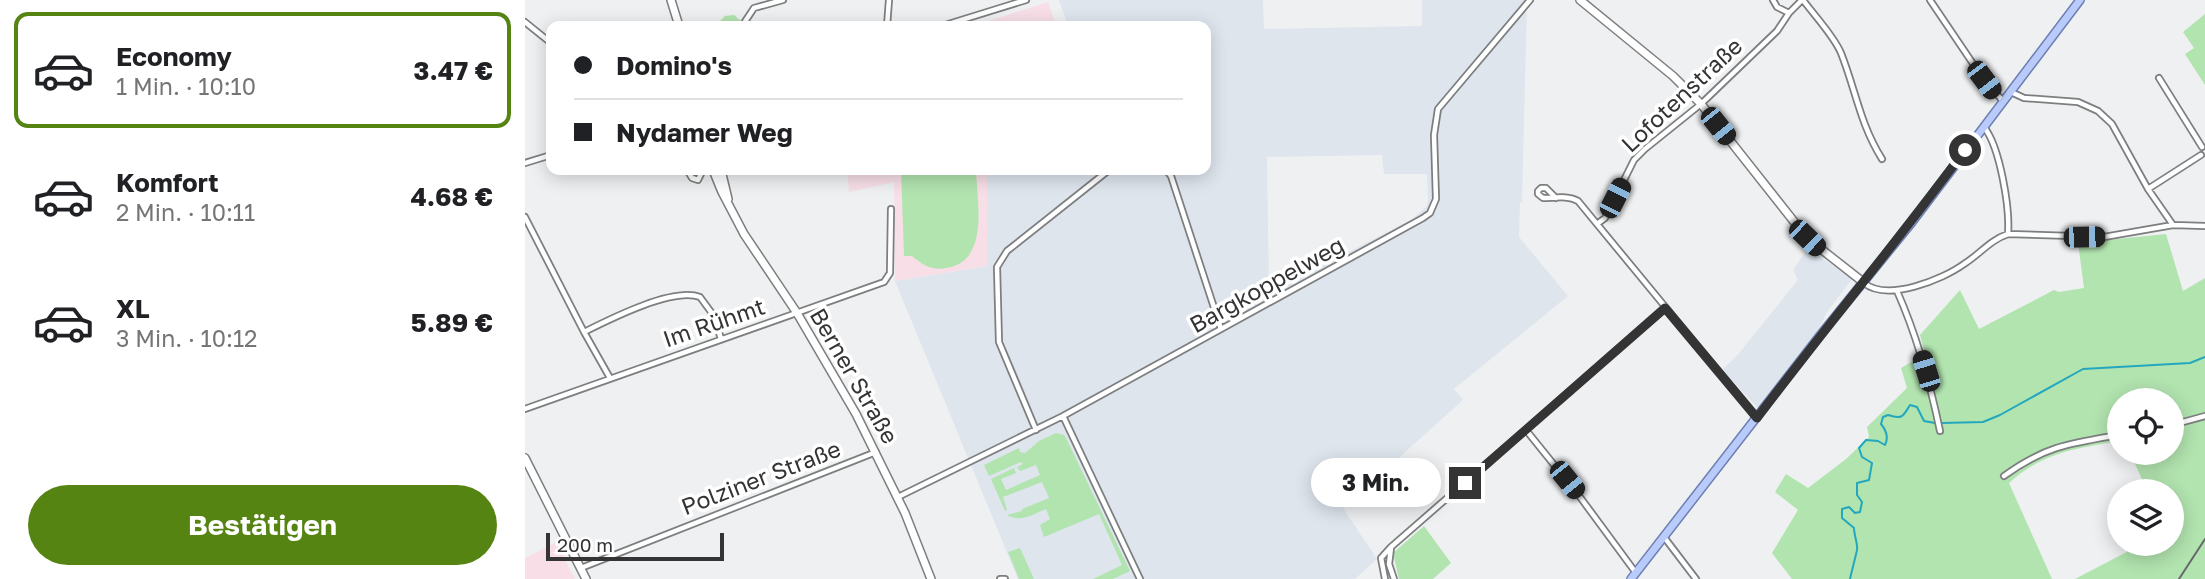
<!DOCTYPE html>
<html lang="de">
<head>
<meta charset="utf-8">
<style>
	:root { --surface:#fff; --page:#f2f2f2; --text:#202124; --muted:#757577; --line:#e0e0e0; --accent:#558413 }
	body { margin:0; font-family:"Golos Text",sans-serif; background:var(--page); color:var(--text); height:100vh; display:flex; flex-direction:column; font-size:26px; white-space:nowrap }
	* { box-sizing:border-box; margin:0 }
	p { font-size:23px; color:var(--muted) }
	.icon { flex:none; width:38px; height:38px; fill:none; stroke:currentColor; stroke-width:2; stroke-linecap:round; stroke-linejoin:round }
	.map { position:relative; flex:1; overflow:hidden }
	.drawer { display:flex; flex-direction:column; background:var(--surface); width:525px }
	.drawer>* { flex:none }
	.banner { position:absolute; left:21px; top:21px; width:665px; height:154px; border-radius:14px; box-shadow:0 4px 18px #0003; display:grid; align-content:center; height:154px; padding:0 28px; background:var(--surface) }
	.controls { position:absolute; left:1582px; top:388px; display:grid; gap:14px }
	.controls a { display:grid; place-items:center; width:77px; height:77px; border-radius:50%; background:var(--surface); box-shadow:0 4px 18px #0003; font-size:35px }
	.scale { position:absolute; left:21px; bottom:18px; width:178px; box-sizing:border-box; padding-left:7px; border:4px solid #343435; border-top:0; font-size:19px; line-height:24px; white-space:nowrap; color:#343435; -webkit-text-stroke:5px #fff; paint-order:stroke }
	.end { position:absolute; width:32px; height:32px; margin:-16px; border:9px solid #343435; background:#fff; box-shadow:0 0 0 4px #fff }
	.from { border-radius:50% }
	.bubble { position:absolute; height:49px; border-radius:24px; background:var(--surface); box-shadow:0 4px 18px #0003; font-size:23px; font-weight:700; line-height:49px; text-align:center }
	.car { position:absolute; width:21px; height:42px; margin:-21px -10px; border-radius:9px; box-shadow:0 0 5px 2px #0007; background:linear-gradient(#222 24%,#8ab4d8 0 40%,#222 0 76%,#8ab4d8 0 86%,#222 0) }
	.banner b { display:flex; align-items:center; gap:24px; height:66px; font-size:26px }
	.banner b+b { border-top:2px solid var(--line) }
	.banner i { width:18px; height:18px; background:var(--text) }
	ul { padding:12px 0 0; list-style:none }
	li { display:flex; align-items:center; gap:21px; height:116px; margin:0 14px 10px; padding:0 14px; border:4px solid transparent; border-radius:14px }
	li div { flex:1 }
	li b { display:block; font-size:26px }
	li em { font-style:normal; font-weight:700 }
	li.active { border-color:var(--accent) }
	li>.icon { width:63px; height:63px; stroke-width:1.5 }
	.button { display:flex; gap:14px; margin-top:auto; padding:14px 28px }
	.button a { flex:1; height:80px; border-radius:42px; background:var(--accent); color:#fff; font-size:28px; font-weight:700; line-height:80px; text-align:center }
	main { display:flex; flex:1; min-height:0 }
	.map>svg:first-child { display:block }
	.built { fill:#dee5ed; fill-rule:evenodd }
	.education { fill:#f8dfe7 }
	.green { fill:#b2e4af }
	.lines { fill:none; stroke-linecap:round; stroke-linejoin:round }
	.stream { stroke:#23a7be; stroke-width:2 }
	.street-casing { stroke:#7c7e7f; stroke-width:8 }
	.secondary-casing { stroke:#7c7e7f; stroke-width:10 }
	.primary-casing { stroke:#6c7fb2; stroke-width:10 }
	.street { stroke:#fff; stroke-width:4.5 }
	.secondary { stroke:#fff; stroke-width:7 }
	.primary { stroke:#b9cbfa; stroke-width:7 }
	.rail { stroke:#676869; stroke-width:2 }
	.route { stroke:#343435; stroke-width:9 }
	.labels { text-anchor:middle; stroke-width:7; stroke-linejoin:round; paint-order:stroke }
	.street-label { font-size:23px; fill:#343435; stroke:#fff }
</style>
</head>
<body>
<main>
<section class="drawer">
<ul>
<li class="active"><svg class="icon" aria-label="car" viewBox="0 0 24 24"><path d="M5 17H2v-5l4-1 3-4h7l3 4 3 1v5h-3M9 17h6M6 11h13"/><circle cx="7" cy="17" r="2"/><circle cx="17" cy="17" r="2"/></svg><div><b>Economy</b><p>1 Min. · 10:10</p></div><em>3.47 €</em></li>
<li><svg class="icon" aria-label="car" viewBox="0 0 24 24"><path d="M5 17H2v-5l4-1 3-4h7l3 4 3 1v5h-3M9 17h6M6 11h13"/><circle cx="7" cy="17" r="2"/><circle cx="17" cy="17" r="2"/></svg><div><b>Komfort</b><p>2 Min. · 10:11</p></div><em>4.68 €</em></li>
<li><svg class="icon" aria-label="car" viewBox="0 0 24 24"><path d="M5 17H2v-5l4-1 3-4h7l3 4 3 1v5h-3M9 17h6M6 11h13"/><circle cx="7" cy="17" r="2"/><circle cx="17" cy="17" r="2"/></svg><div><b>XL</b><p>3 Min. · 10:12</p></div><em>5.89 €</em></li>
</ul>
<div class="button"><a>Bestätigen</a></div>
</section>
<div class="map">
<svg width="1680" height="579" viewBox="0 0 1680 579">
	<rect width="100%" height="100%" fill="#eff0f2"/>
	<!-- built -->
	<path class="built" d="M534 0H738L739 29 897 26V0H1002L997 202 995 203 994 237 1043 296 929 389 938 400 818 508 852 559 830 579H493L370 281 462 266V175L468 170H681V26H543ZM857 155 859 174H902L903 200 902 206 886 220 744 293 742 157Z
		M1283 248 1327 279 1302 312 1290 336 1233 408 1197 370 1211 357 1273 280 1268 270Z"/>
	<!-- education -->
	<path class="education" d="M523 2 531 26H448Z
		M322 170H468L462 175V266L370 281 369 182 324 192Z
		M31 542 50 579H0V558Z"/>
	<!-- green -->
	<path class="green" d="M1680 14V85L1660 54 1669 48 1658 32Z
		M209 15 217 22V26H196L193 23 200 16Z
		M376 170H451C452 201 465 262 421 268 408 271 397 265 387 256H379Z
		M1641 234 1658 291 1680 278V579H1550L1617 544H1647V492H1623L1605 453H1647V401H1594V441C1549 449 1519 452 1484 483L1527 579H1267L1247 553 1273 510 1250 492 1261 474 1283 488 1321 459 1344 437 1342 427 1382 388 1376 368 1393 358 1412 422 1416 419 1395 335 1435 290 1454 329 1529 290 1534 292 1559 288 1553 243Z
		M531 433 539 435 541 438 605 571 588 579H568L597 565 574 514 519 537 515 525 525 519 521 509C508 514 496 523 482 515L497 511V509L524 498 517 482 478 497 482 510 480 511 466 479 489 468 491 473 476 479 481 490 515 475 511 465 495 471 492 467 498 464 496 462 464 476 459 465 494 448 495 452 500 453 514 441Z
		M899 526 926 563 908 579H874L868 553Z
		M495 548 509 579H494L483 552Z"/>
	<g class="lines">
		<!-- stream -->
		<path class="stream" d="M1417 423 1458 422 1475 415 1558 369 1665 363 1680 357
			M1325 579C1327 570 1330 559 1332 550 1333 544 1329 535 1329 528L1317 518V509L1324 507 1330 513 1335 512 1337 502 1332 495V483L1344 480 1347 463 1337 457 1334 448 1341 440 1353 441 1360 445C1364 437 1361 430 1356 424L1358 417 1363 415C1378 420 1378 416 1385 405L1392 407 1399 421 1410 423"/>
		<!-- street casing -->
		<g class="street-casing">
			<path id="street" d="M1248 0 1252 7 1264 13
				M1278 0C1289 15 1309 36 1316 53 1331 91 1335 124 1357 159
				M1405 0 1459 80 1478 101
				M0 22 26 43
				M219 26V23L229 8 258 0
				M362 26 364 0
				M417 26 501 0
				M1634 78 1677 147
				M1486 92 1499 98 1553 102 1573 111 1587 124 1623 189 1648 225
				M1459 127C1475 147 1485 208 1483 234
				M0 163 26 155
				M162 170 167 178 173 180 176 174 172 170
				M641 170 646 176 696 329
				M1623 189 1676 155
				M1031 198 1021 188H1016L1013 191V194L1018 198C1029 198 1043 195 1053 201L1231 417
				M0 217 59 332 85 378
				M1072 224 1080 218 1109 160 1120 149 1176 104 1252 31 1264 13 1277 0
				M1339 283C1362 302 1417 280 1439 264 1455 254 1465 240 1483 234L1579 237 1648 225 1680 226
				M1372 291C1392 336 1405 383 1415 431
				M59 332C85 319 148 287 175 297L189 316 196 339
				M0 409 359 282 365 273 366 209
				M538 416 615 579
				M1647 425 1680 416
				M511 430 474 342 472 267 482 251 584 170
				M1001 430 1055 497 1111 573
				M1479 476C1520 446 1546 443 1594 435
				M373 497 538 416 898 218 905 213 911 199 909 135 913 109 1005 0
				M1139 537 1171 579
				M866 548 864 564 869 579
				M56 568 351 452
				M475 579H480
				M860 579 856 558 866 547 1140 308"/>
		</g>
		<!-- secondary casing -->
		<g class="secondary-casing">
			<path id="secondary" d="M146 0 154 26
				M1055 0 1148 76 1176 104 1282 238 1338 282
				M188 170 197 192 219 234 272 313 331 414 380 513 406 579
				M196 170 203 199
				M0 458 61 579"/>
		</g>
		<!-- primary casing -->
		<g class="primary-casing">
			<path id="primary" d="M1106 579 1297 333 1387 222 1555 0"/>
		</g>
		<!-- street -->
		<use href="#street" class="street"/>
		<!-- secondary -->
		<use href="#secondary" class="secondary"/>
		<!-- primary -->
		<use href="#primary" class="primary"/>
		<!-- rail -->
		<path class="rail" d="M1654 579 1680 539"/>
	</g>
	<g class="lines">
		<!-- route -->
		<path class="route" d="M940 483 1140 308 1232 418C1300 328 1373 241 1440 150"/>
	</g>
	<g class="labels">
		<!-- street labels -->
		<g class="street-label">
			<text transform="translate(1157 95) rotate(-43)" y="8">Lofotenstraße</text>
			<text transform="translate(742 285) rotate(-29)" y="8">Bargkoppelweg</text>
			<text transform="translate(189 323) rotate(-19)" y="8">Im Rühmt</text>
			<text transform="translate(329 376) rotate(60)" y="8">Berner Straße</text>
			<text transform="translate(236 478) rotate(-21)" y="8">Polziner Straße</text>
		</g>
	</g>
</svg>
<div class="controls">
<a><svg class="icon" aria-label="locate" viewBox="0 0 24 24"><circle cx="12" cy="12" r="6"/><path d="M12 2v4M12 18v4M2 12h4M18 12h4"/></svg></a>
<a><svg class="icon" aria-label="layers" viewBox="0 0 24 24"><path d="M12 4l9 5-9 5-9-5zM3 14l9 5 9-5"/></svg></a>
</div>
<div class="scale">200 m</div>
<i class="end from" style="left:1440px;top:150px"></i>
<i class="end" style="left:940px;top:483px"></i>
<div class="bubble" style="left:786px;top:458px;width:130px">3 Min.</div>
<i class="car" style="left:1459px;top:80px;rotate:143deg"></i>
<i class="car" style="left:1193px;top:126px;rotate:141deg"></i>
<i class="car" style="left:1090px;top:198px;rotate:27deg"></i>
<i class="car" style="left:1559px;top:237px;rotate:89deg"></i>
<i class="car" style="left:1282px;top:238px;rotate:134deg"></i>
<i class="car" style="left:1401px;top:371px;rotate:343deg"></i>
<i class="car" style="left:1042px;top:480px;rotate:141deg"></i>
<div class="banner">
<b><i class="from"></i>Domino's</b>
<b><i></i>Nydamer Weg</b>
</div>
</div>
</main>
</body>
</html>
